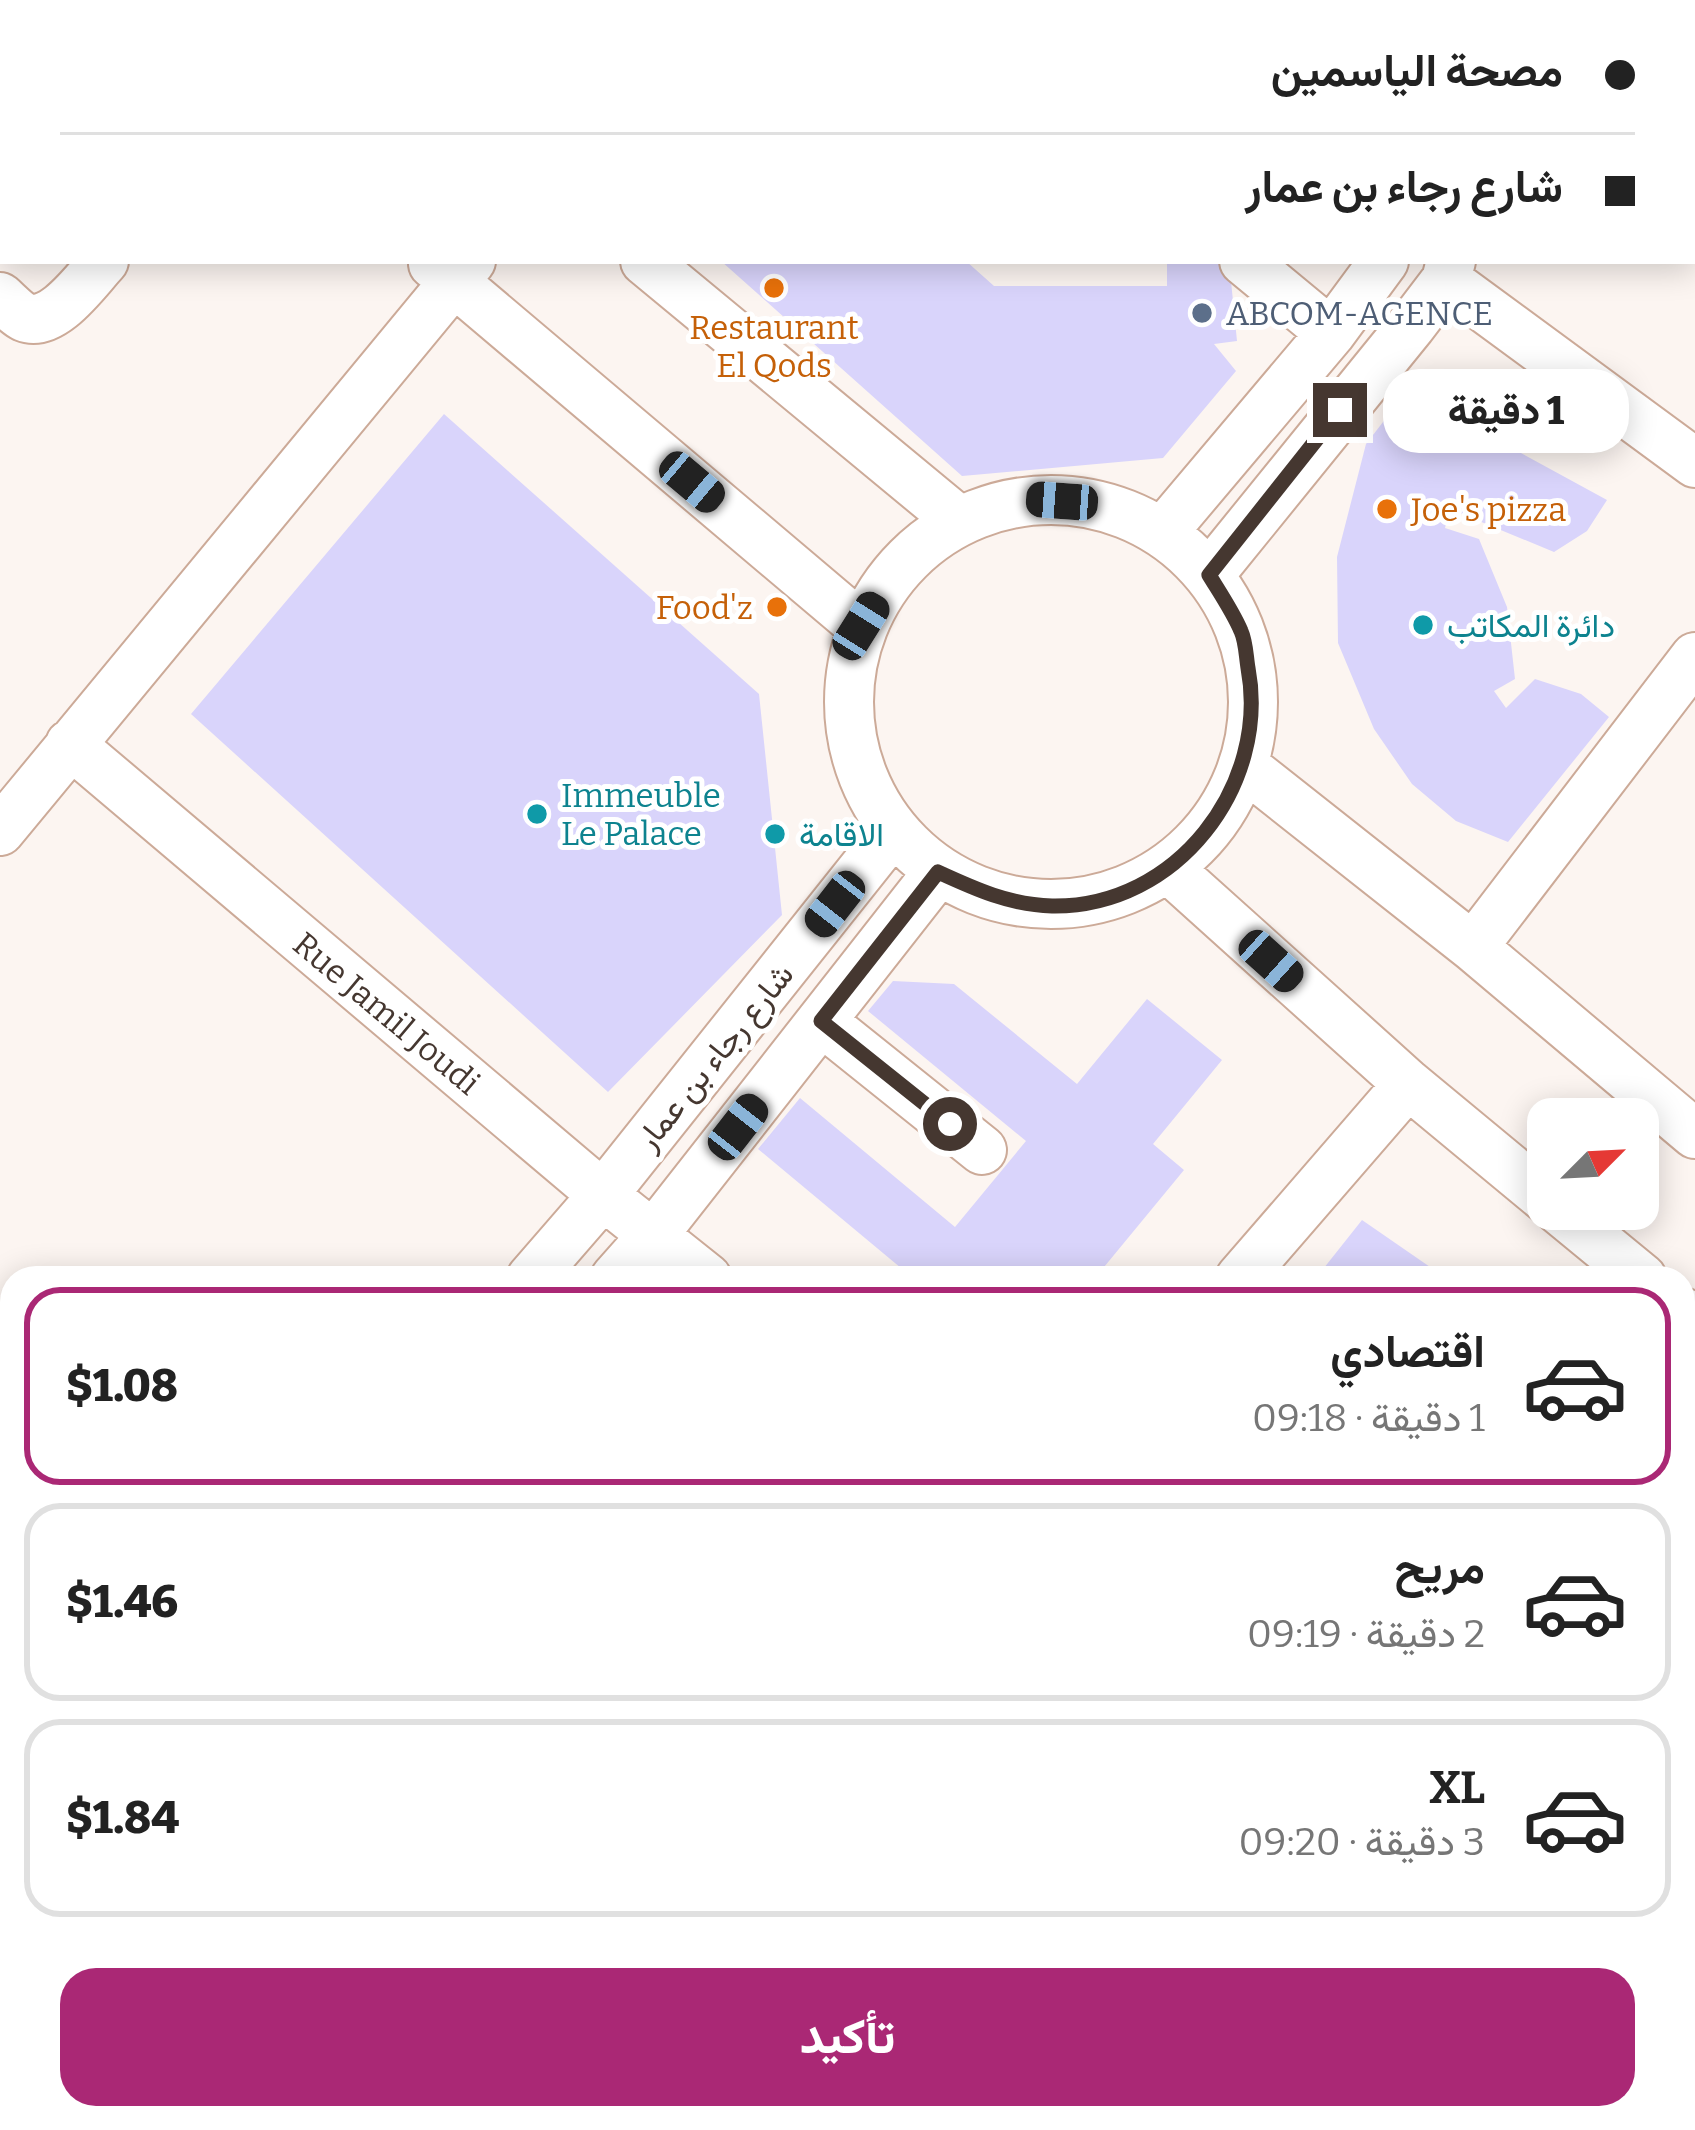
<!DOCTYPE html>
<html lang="ar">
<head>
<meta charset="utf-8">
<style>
	:root { --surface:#fff; --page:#f2f2f2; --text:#222; --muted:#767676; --line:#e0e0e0; --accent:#aa2875 }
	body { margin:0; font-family:Bitter,Vazirmatn,serif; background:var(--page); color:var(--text); direction:rtl; height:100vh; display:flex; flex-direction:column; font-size:45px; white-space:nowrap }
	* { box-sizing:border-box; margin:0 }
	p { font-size:39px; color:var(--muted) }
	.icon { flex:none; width:66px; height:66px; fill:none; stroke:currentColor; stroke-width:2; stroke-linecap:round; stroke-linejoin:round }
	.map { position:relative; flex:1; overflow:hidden; direction:ltr }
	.drawer { position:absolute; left:0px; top:1266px; width:1695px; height:864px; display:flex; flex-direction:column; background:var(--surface); border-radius:36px 36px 0 0; box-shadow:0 6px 30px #0003; direction:rtl }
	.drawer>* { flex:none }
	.banner { position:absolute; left:0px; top:0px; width:1695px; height:264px; box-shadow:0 6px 30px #0003; direction:rtl; display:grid; align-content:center; height:264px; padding:0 60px; background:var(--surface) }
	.needle { width:78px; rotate:66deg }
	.controls { position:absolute; left:1527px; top:1098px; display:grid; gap:24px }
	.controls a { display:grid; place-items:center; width:132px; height:132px; border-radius:24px; background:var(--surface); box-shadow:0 6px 30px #0003; font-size:60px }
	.end { position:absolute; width:54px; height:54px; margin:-27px; border:15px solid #453730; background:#fff; box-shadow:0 0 0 6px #fff }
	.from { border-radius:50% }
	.bubble { position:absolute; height:84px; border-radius:36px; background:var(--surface); box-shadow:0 6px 30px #0003; font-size:39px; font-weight:800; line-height:84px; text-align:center; direction:rtl }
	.car { position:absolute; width:36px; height:72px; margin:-36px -18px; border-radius:15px; box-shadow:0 0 9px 3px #0007; background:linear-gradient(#222 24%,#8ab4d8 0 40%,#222 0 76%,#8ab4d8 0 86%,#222 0) }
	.banner b { display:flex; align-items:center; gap:42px; height:114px; font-size:45px }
	.banner b+b { border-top:3px solid var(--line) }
	.banner i { width:30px; height:30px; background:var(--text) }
	ul { padding:21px 0 0; list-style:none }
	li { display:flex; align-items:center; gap:36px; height:198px; margin:0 24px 18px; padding:0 36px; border:6px solid var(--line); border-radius:36px }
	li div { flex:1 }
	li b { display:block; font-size:45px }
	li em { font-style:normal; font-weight:800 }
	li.selected { border-color:var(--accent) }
	li>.icon { width:108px; height:108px; stroke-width:1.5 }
	.button { display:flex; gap:24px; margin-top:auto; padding:24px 60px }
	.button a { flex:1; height:138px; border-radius:36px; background:var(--accent); color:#fff; font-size:48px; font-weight:800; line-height:138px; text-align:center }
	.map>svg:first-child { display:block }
	.building { fill:#d9d4fb }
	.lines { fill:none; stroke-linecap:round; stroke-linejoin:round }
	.minor-casing { stroke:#ccaa98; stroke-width:52 }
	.minor { stroke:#fff; stroke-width:48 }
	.route { stroke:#453730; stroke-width:15 }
	.food-dot { fill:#e8710a; stroke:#fff; stroke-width:4.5 }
	.service-dot { fill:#5c6f8a; stroke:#fff; stroke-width:4.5 }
	.culture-dot { fill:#0f9aa8; stroke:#fff; stroke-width:4.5 }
	.labels { text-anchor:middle; stroke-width:10; stroke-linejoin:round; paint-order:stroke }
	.service-label { font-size:33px; fill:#4e5e75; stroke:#fff; text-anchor:start }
	.food-label { font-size:33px; fill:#c56008; stroke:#fff }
	.culture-label { font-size:33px; fill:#0d838f; stroke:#fff; text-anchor:start }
	.street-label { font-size:33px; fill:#453730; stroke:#fff }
</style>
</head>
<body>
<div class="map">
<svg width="1695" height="2130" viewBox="0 0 1695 2130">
	<rect width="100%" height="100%" fill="#fcf5f1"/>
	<!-- building -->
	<path class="building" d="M721 261H966L994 286H1167V261H1229L1237 341 1214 344 1236 371 1163 458 962 476Z
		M1407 391 1607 500 1587 531 1554 552 1450 509 1445 528 1479 539 1507 607 1515 679 1494 691 1506 708 1535 679 1581 694 1609 717 1508 842 1456 821 1412 784 1374 729 1338 643 1337 557 1366 444Z
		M444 414 759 694 782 915 608 1092 191 714Z
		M893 981 954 984 1077 1084 1147 999 1222 1060 1153 1144 1184 1170 1095 1278H913L758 1149 800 1098 955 1227 1026 1141 868 1011Z
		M1362 1220 1446 1278H1316Z
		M1683 1462 1695 1473V1594L1683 1599Z
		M1695 1864V2077L1683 2081V1869Z
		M1474 2118H1585L1554 2130H1478Z"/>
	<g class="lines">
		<!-- minor casing -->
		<g class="minor-casing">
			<path id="minor" d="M106 0 110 3
				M326 0 330 3
				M57 3 59 0
				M522 3 525 0
				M693 3 696 0
				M1434 3V0
				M1495 3V0
				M0 69 3 71
				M0 188 3 190
				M645 261 958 520
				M1244 261 1331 333
				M433 264 861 626
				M1446 280 1695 463
				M0 297C7 303 16 313 24 317 53 329 87 279 104 261
				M849 702a202 202 0 1 1 404 0a202 202 0 1 1-404 0Z
				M1163 532 1331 333 1384 261
				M1209 575 1411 326 1446 280 1451 261
				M70 744 603 1195 707 1278
				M1244 766 1473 947 1695 1134
				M0 831 471 261
				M1169 869 1408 1084 1548 1200
				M1473 947 1695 657
				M821 1021 982 1150
				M1558 1209 1642 1278
				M531 1278 603 1195 893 831
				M615 1278 654 1234 938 872
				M1240 1278 1408 1084
				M1683 1312 1695 1322
				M0 1392 12 1402
				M1683 1766 1695 1761
				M0 1813 12 1823
				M1683 1836 1695 1832
				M0 1894 12 1880
				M0 1977 12 1963
				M412 2118 417 2130
				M1441 2118 1447 2130
				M533 2130 561 2118
				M732 2130 764 2118
				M913 2130 944 2118"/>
		</g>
		<!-- minor -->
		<use href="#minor" class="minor"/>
	</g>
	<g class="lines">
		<!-- route -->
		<path class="route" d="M950 1124 821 1021 938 872C975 889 1010 905 1052 906 1177 908 1270 785 1248 668 1246 656 1246 642 1241 631 1233 612 1220 593 1209 575L1340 410"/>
	</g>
	<!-- markers -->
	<g class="food-dot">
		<circle cx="774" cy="288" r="12"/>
		<circle cx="1387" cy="509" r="12"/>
		<circle cx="777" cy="607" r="12"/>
	</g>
	<circle class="service-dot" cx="1202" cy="313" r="12"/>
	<g class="culture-dot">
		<circle cx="1423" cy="625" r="12"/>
		<circle cx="537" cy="814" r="12"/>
		<circle cx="775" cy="834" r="12"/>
	</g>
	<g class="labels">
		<!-- service labels -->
		<g class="service-label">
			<text x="1226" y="325">ABCOM-AGENCE</text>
		</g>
		<!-- food labels -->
		<g class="food-label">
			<text x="774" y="339">Restaurant<tspan x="774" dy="38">El Qods</tspan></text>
			<text x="1411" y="521" text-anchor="start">Joe's pizza</text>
			<text x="753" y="619" text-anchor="end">Food'z</text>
		</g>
		<!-- culture labels -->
		<g class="culture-label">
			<text x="1447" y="637">دائرة المكاتب</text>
			<text x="561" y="807">Immeuble<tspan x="561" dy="38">Le Palace</tspan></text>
			<text x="799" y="846">الاقامة</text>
		</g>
		<!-- street labels -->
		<g class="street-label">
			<text transform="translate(387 1013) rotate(40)" y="12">Rue Jamil Joudi</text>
			<text transform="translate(714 1056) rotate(-51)" y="12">شارع رجاء بن عمار</text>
		</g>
	</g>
</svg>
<div class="controls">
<a><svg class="needle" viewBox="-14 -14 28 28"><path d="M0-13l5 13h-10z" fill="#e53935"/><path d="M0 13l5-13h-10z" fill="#767676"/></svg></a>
</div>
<i class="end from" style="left:950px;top:1124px"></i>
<i class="end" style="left:1340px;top:410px"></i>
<div class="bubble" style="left:1383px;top:369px;width:246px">1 دقيقة</div>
<i class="car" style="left:692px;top:482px;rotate:130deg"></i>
<i class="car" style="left:1062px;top:501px;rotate:274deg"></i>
<i class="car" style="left:861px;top:626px;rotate:32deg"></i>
<i class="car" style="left:835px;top:904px;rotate:218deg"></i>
<i class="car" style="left:1271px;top:961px;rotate:132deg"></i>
<i class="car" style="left:738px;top:1127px;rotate:38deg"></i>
<div class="banner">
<b><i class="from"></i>مصحة الياسمين</b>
<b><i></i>شارع رجاء بن عمار</b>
</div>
<section class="drawer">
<ul>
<li class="selected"><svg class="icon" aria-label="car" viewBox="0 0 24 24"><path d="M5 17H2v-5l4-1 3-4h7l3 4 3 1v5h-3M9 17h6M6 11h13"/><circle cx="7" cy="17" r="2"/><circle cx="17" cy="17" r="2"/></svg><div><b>اقتصادي</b><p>1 دقيقة · 09:18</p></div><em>$1.08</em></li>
<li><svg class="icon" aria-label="car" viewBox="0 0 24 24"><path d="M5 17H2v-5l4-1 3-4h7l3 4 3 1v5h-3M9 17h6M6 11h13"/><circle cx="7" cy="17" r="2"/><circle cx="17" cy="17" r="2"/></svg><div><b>مريح</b><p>2 دقيقة · 09:19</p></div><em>$1.46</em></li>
<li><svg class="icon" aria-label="car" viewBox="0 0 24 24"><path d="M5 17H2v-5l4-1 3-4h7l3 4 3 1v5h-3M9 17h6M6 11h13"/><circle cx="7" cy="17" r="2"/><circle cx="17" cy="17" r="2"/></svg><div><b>XL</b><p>3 دقيقة · 09:20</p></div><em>$1.84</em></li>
</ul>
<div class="button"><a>تأكيد</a></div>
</section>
</div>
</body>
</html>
